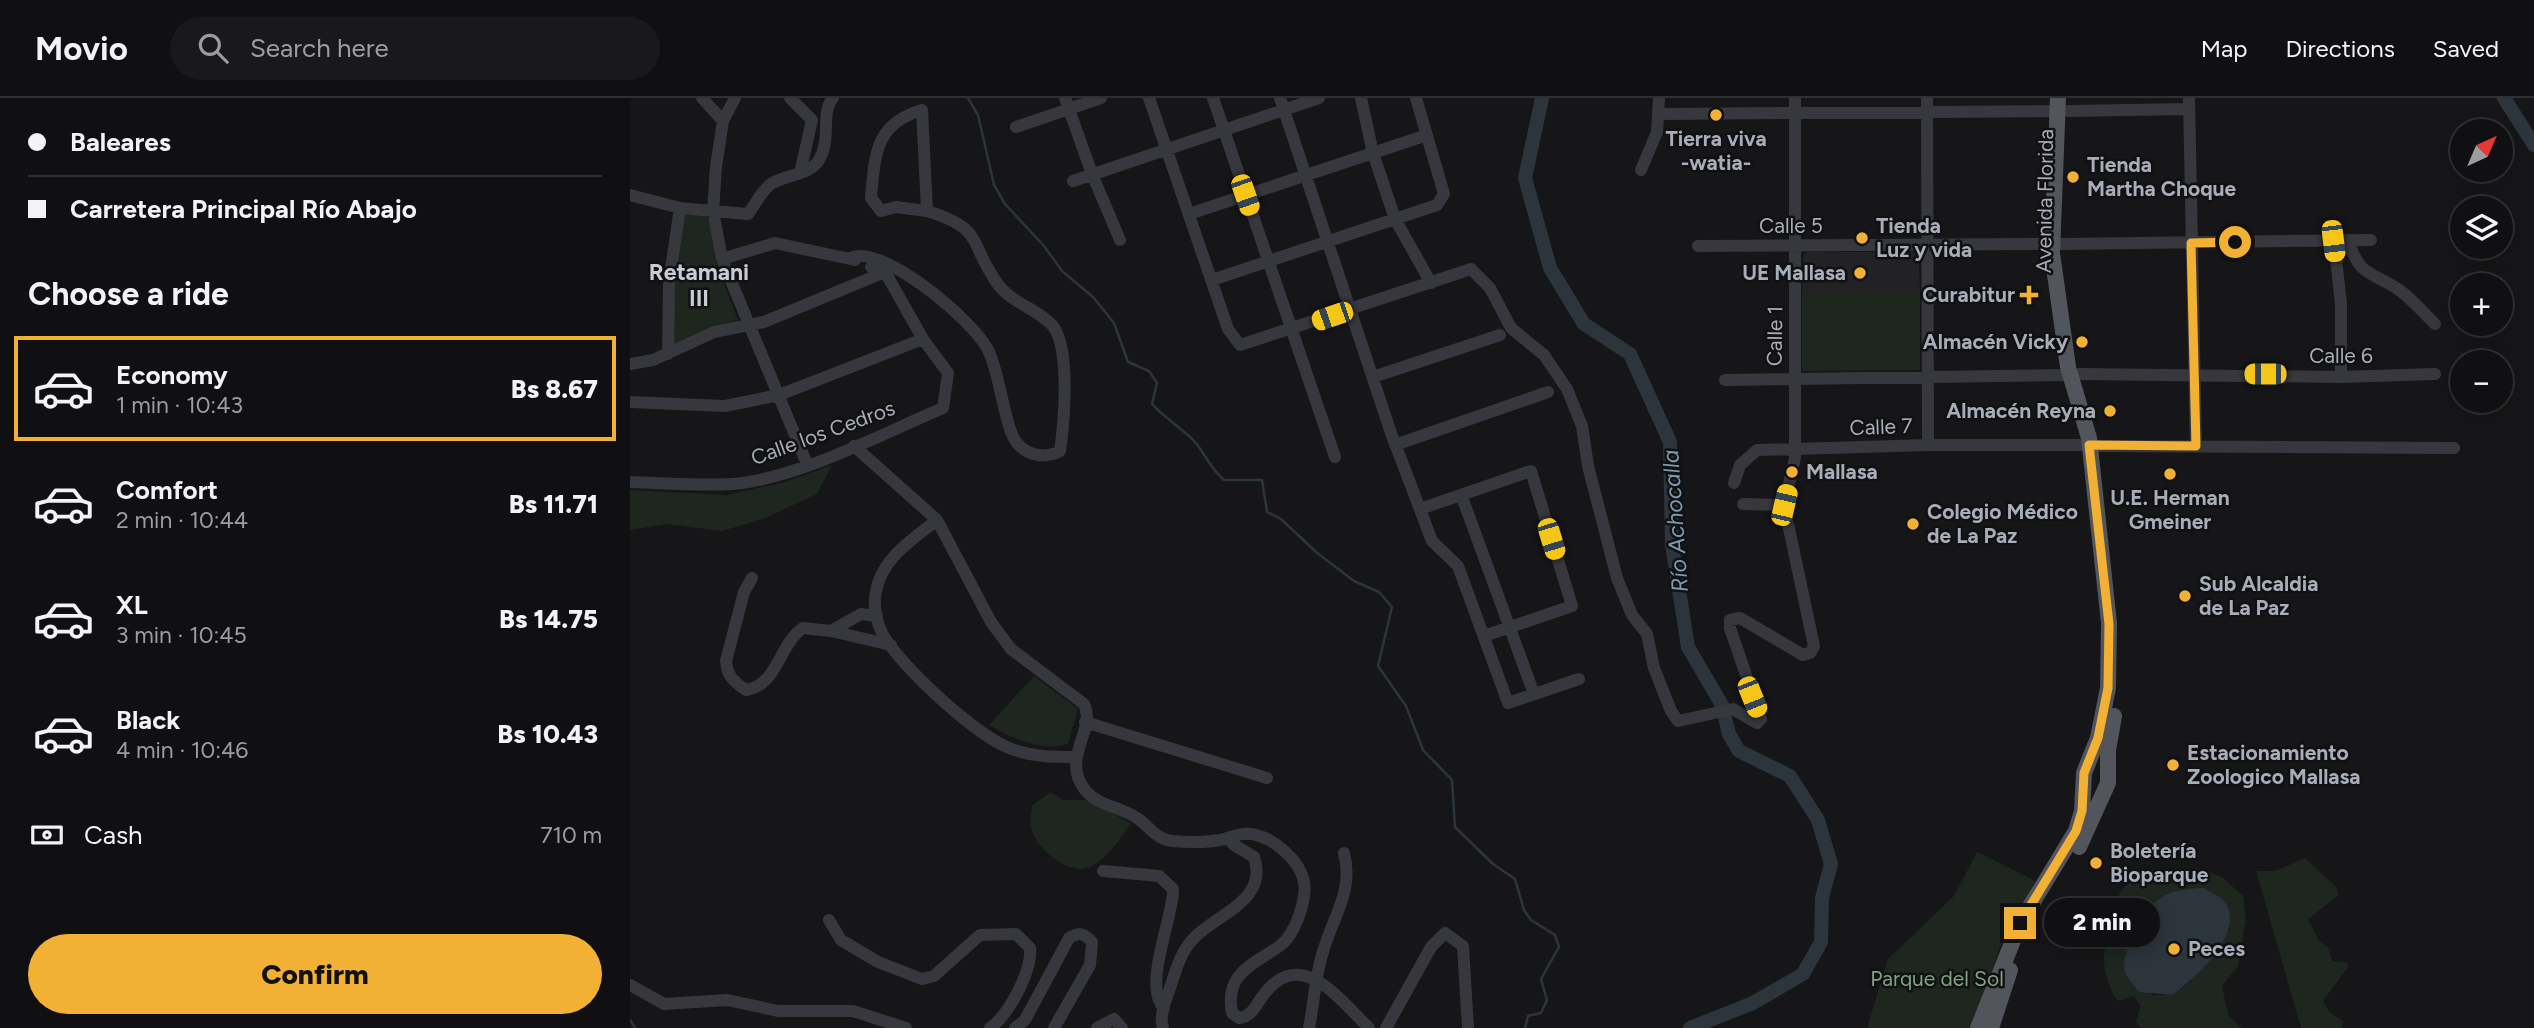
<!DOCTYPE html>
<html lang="en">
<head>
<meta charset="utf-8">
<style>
	:root { --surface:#101012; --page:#19191b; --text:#f1f3f6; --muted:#9c9d9f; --line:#303032; --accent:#f2b134 }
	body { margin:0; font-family:Figtree,sans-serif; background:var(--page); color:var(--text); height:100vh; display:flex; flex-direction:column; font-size:26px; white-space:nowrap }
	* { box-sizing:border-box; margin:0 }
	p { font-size:23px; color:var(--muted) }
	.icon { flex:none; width:38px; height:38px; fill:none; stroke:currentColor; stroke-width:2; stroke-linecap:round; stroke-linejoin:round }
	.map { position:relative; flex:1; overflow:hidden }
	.panel { display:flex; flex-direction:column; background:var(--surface); width:630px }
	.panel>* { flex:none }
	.top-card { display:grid; align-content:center; height:154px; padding:0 28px; background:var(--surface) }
	.needle { width:46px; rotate:44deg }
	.controls { position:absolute; left:1820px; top:21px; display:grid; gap:14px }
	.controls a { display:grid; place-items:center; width:63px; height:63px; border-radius:50%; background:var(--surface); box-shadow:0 4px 18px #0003,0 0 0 2px var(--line); font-size:35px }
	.end { position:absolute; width:32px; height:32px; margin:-16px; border:9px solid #f2b134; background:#111; box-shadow:0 0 0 4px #111 }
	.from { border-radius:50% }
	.bubble { position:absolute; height:49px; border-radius:24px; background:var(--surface); box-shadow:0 4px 18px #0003,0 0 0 2px var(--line); font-size:23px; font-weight:800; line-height:49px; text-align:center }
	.car { position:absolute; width:21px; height:42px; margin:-21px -10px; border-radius:9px; box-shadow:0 0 5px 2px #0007; background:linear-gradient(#f5c518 24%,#345 0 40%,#f5c518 0 76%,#345 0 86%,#f5c518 0) }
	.top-card b { display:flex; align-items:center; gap:24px; height:66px; font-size:26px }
	.top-card b+b { border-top:2px solid var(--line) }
	.top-card i { width:18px; height:18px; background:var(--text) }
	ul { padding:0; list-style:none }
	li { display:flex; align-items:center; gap:21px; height:105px; margin:0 14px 10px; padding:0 14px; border:4px solid transparent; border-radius:0px }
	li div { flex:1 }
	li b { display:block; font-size:26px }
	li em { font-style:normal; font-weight:800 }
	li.selected { border-color:var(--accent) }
	li>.icon { width:63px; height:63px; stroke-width:1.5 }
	h2 { padding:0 28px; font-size:32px; line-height:84px }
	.pay { display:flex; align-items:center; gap:18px; height:77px; padding:0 28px; font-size:26px }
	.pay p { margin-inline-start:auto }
	.cta { display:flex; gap:14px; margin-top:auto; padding:14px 28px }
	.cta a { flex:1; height:80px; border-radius:42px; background:var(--accent); color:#111; font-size:28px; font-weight:800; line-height:80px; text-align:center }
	header { display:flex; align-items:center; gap:42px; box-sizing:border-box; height:98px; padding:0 35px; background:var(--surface); border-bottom:2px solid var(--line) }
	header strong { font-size:33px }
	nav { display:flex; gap:38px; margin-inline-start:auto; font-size:24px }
	.search { width:490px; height:63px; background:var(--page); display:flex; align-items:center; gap:18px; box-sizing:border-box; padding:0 24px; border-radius:38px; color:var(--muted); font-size:26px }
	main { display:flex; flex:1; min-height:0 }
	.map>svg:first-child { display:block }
	.built { fill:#222225 }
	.green { fill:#1e261f; fill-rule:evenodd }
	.water { fill:#2c353c }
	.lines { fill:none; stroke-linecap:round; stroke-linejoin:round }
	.stream { stroke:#2c353c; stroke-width:2.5 }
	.river { stroke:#2c353c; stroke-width:14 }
	.minor { stroke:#37383d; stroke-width:12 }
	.major { stroke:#53555c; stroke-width:16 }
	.route { stroke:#f2b134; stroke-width:9 }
	.poi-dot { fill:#f2b134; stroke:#111113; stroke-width:2.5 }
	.labels { text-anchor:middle; stroke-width:5; stroke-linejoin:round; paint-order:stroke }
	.poi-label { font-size:21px; font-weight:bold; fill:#a8adb8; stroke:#111113; text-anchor:start }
	.street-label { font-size:21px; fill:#a8adb8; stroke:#111113 }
	.park-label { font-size:21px; fill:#7fa381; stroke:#111113 }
	.neighbourhood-label { font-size:23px; font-weight:bold; fill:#c9ccd4; stroke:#111113 }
	.water-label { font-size:23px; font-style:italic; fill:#7f9bb3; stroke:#111113 }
</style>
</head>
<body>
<header>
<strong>Movio</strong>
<div class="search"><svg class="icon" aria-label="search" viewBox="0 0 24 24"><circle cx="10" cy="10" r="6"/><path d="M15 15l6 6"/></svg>Search here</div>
<nav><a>Map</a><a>Directions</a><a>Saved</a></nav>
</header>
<main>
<section class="panel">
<div class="top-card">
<b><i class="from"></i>Baleares</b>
<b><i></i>Carretera Principal Río Abajo</b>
</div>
<h2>Choose a ride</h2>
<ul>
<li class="selected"><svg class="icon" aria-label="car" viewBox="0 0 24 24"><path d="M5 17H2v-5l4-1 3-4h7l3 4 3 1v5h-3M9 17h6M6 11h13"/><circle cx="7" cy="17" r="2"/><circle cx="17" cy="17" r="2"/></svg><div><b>Economy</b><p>1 min · 10:43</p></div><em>Bs 8.67</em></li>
<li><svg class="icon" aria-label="car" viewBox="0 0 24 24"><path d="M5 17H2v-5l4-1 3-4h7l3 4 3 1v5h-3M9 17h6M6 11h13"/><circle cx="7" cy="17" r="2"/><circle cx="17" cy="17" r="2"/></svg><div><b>Comfort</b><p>2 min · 10:44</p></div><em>Bs 11.71</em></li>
<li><svg class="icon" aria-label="car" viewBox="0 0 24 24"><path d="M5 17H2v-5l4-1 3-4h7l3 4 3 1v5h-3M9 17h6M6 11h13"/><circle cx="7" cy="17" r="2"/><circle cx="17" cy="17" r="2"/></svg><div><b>XL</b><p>3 min · 10:45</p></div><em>Bs 14.75</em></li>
<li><svg class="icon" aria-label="car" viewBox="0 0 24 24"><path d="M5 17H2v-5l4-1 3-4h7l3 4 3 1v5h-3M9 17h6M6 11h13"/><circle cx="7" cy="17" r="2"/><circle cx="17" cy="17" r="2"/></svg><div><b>Black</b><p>4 min · 10:46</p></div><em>Bs 10.43</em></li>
</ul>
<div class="pay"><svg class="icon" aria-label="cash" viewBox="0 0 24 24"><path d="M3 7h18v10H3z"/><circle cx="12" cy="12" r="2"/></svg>Cash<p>710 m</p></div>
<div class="cta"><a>Confirm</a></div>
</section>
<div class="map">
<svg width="1904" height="930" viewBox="0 0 1904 930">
	<rect width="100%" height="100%" fill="#161618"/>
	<!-- built -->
	<path class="built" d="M1177 154H1285L1289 158 1290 195H1172L1173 158Z"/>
	<!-- green -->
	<path class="green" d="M54 116 75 117 79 123 87 168 108 222 82 228 43 246V183Z
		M1172 195H1290V272L1172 273Z
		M202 367 187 396 133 421 92 433 37 426 0 432V392L97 397 156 384Z
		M404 578 448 611 438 646C412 654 381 640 359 627Z
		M421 694 432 702H457L501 725C492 739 476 762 460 769 438 778 405 750 401 729 399 723 402 714 402 707Z
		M1347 754 1405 783 1370 849 1343 930H1237L1258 861 1324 798Z
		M1675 760 1706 789 1709 797 1678 821 1689 843 1698 849 1702 863 1717 864 1718 869 1693 903 1699 914 1713 923 1712 930H1671L1626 773H1646Z
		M1566 770 1592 779 1613 798 1616 820 1608 868 1592 888 1598 917 1611 930H1511L1506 924 1511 908 1503 898 1488 903C1478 890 1471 867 1475 851 1476 844 1482 838 1484 831 1490 807 1479 796 1507 780 1524 770 1547 774 1566 770ZM1522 807 1561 883 1543 897H1523L1494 867Z"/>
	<!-- water -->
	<path class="water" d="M1574 790C1579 794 1589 797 1593 802 1619 833 1565 880 1543 897L1509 894C1503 886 1493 877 1494 866 1497 846 1517 805 1536 797 1547 791 1561 791 1574 790Z"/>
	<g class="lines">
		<!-- stream -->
		<path class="stream" d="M338 0 348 17 364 87 375 106 414 148 432 173 463 199 484 225 498 264 519 273 527 285 522 306C534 319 547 327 560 339 574 351 578 369 594 382H632L637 414 651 421 686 454 724 483 749 494 762 509 748 568 776 608 793 652 822 682 825 729 863 766 885 781 894 812 901 822 925 837 929 849 911 881 917 902 911 915 898 918 895 930
			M0 922 5 930"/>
		<!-- river -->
		<path class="river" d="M912 0 895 80 920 170 954 226 1000 256 1040 344 1042 447 1058 549 1092 607 1099 636 1109 653 1160 678 1188 722 1201 766 1192 800 1191 844 1173 876 1123 905 1060 930
			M1874 0 1904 47"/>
		<!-- minor -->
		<path class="minor" d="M72 0 93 23
			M105 0 93 23 86 69 83 113 92 161 177 366
			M160 0 182 22 170 75
			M435 0 462 76 490 142
			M519 0 598 231 610 247 841 171 860 190 881 230 914 257 937 291 952 328 958 368 987 480 1002 517 1017 536 1024 570 1041 613 1048 623 1103 611 1127 625 1131 621 1100 530V522L1110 520 1173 557 1180 555 1184 548 1154 407 1165 360V0
			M583 0 705 359
			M650 0 761 335 802 443 828 468 878 605 949 581
			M731 0 743 55 765 121 801 185
			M1297 0 1298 347
			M1559 0 1566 348
			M1438 13 1559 11
			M1028 16 1428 13
			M386 29 471 0
			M1011 72 1027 34 1029 0
			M443 83 689 0
			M0 97 50 110 118 116C125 107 132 92 141 86 156 76 179 78 189 62 202 40 190 14 203 0
			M559 116 797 37
			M1718 142C1730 179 1740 173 1768 191 1782 201 1793 214 1805 226
			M1704 143 1711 206V279
			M1431 146 1741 142
			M1068 148 1422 146
			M220 160C251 144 347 225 359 254 370 277 375 331 387 345 398 358 415 361 430 353 434 325 441 249 422 227 406 210 381 205 367 185 338 144 355 131 297 113L292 12C244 26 245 58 241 100L251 113 266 109 297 113
			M92 161 145 145 225 162
			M582 182 807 107 814 96 786 0
			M38 256 39 184 50 110
			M0 266 23 262 84 234 134 224 255 174
			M1449 276 1711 279 1805 276
			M743 279 870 237
			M1095 282 1440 277
			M0 304 95 308 149 297 293 241
			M765 347 918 294
			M224 348 307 422 361 524 381 551 454 606C467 632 430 660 455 692 468 708 491 709 507 720 519 728 526 741 542 743 556 744 575 745 590 742 600 740 610 734 621 736 643 739 670 762 674 784 677 802 665 836 651 847 625 866 594 874 602 915L609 920C621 919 625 909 632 899 670 846 709 901 739 930
			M1468 348 1824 350
			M0 384C34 385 68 388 102 386 167 381 252 336 313 310L318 275 293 241 255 174 241 169
			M1104 385 1110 367 1127 352 1298 347H1459
			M832 399 904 596
			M1113 406 1154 407
			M790 411 901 373 942 508 854 538
			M307 422C283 441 252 460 246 493 243 506 246 523 252 535 269 567 347 639 382 651 402 659 424 659 445 659
			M122 480 114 494 96 563C97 578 104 584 116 592 148 587 149 546 173 530L201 533 231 516 247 518
			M201 533 261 547
			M455 624 637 680
			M473 773 529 778 543 791C544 818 512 888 534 910
			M199 822 211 842 248 864 292 881 304 878 350 837 386 836 400 850C402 873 379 917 360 930
			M0 887 34 906 97 902 148 913H223L276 930
			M385 930 395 922 439 840C449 834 454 835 462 844L460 867 424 930
			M467 930 484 921 492 930
			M533 930C529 919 535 904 539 893 545 875 550 854 564 840 587 816 639 802 624 759L604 747 598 740
			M679 930C684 905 685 878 693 854 703 818 724 793 714 755
			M756 930 801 849 815 835 833 848 838 930"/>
		<!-- major -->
		<path class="major" d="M1449 749 1478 685V652L1484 618
			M1348 930 1390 825 1446 733 1452 713 1454 675 1468 640 1478 590 1479 525 1459 340 1438 269 1422 155 1428 0
			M1361 930 1380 872"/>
	</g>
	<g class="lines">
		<!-- route -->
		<path class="route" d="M1390 825 1446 733 1452 713 1454 675 1468 640 1478 590 1479 526 1459 347 1566 348 1561 145 1605 144"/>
	</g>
	<!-- markers -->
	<g class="poi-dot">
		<circle cx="1086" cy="17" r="7"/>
		<circle cx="1443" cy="79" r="7"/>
		<circle cx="1232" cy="140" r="7"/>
		<circle cx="1230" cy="175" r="7"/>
		<path d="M1395.5 186.5h7v7h7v7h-7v7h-7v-7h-7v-7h7z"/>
		<circle cx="1452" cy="244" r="7"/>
		<circle cx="1480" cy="313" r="7"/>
		<circle cx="1162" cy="374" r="7"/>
		<circle cx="1540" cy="376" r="7"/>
		<circle cx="1283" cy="426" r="7"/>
		<circle cx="1555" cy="498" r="7"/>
		<circle cx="1543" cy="667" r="7"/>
		<circle cx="1466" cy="765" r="7"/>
		<circle cx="1544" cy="851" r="7"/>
	</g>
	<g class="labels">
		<!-- poi labels -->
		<g class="poi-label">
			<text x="1086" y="48" text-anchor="middle">Tierra viva<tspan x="1086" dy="24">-watia-</tspan></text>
			<text x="1457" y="74">Tienda<tspan x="1457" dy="24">Martha Choque</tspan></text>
			<text x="1246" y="135">Tienda<tspan x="1246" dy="24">Luz y vida</tspan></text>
			<text x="1216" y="182" text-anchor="end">UE Mallasa</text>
			<text x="1385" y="204" text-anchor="end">Curabitur</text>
			<text x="1438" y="251" text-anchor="end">Almacén Vicky</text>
			<text x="1466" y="320" text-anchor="end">Almacén Reyna</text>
			<text x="1176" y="381">Mallasa</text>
			<text x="1540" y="407" text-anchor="middle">U.E. Herman<tspan x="1540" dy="24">Gmeiner</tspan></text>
			<text x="1297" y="421">Colegio Médico<tspan x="1297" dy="24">de La Paz</tspan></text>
			<text x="1569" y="493">Sub Alcaldia<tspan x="1569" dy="24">de La Paz</tspan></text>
			<text x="1557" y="662">Estacionamiento<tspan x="1557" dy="24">Zoologico Mallasa</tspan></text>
			<text x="1480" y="760">Boletería<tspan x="1480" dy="24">Bioparque</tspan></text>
			<text x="1558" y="858">Peces</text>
		</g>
		<!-- street labels -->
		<g class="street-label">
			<text transform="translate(1415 103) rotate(-89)" y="7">Avenida Florida</text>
			<text x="1161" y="135">Calle 5</text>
			<text transform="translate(1145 238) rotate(-89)" y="7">Calle 1</text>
			<text x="1711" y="265">Calle 6</text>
			<text transform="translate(1251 329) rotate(-2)" y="7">Calle 7</text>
			<text transform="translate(193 335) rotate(-20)" y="7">Calle los Cedros</text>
		</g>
		<!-- park labels -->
		<g class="park-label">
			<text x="1307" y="888">Parque del Sol</text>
		</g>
		<!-- neighbourhood labels -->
		<g class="neighbourhood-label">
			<text x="69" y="182">Retamani<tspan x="69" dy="26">III</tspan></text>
		</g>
		<!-- water labels -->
		<g class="water-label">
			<text transform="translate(1045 423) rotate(-94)" y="8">Río Achocalla</text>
		</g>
	</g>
</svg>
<div class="controls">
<a><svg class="needle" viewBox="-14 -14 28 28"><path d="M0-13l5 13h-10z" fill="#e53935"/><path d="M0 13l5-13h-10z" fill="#9c9d9f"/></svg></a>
<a><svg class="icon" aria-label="layers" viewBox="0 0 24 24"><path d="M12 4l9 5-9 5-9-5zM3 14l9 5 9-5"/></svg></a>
<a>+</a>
<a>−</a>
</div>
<i class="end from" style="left:1605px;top:144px"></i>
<i class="end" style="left:1390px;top:825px"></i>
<div class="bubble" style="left:1414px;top:800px;width:116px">2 min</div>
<i class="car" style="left:615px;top:97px;rotate:161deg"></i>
<i class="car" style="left:1703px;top:143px;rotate:173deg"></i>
<i class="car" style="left:702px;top:218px;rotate:251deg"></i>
<i class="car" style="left:1635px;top:276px;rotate:270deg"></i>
<i class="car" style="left:1154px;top:407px;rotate:13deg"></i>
<i class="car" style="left:921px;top:441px;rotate:163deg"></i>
<i class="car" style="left:1122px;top:599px;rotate:158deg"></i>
</div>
</main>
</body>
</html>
